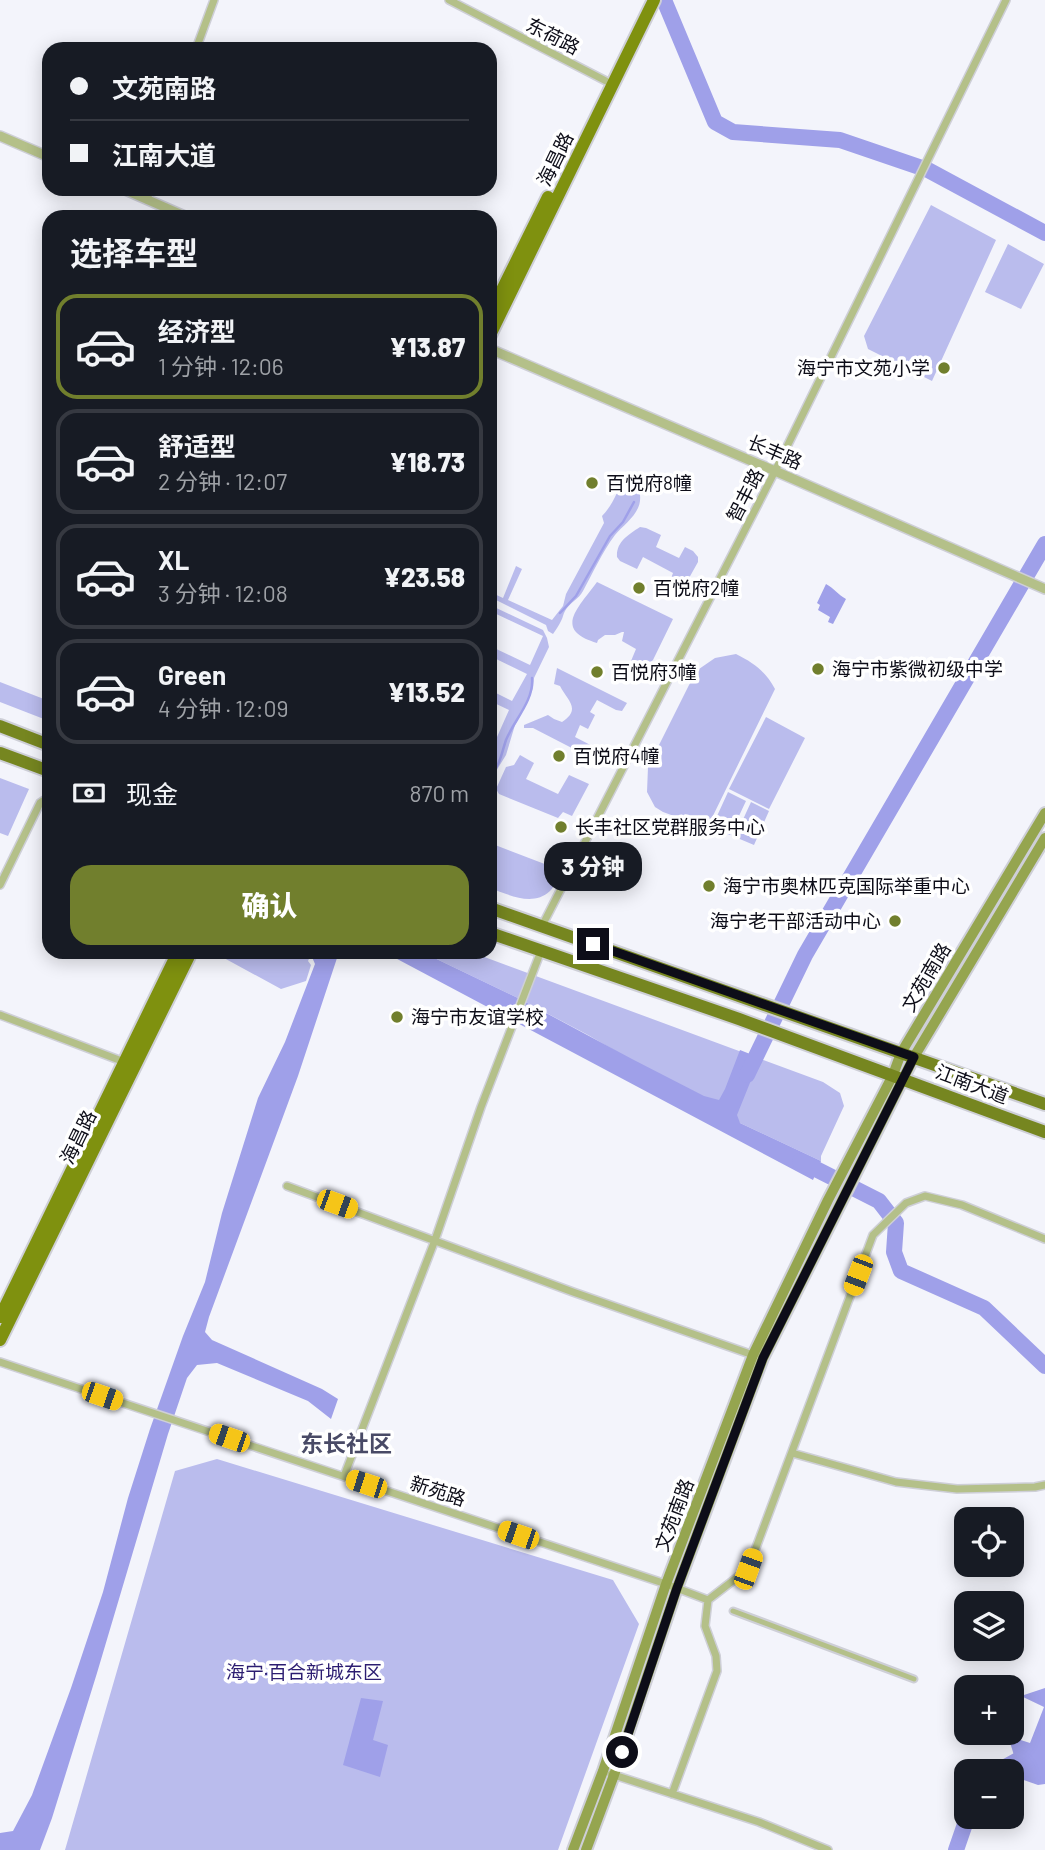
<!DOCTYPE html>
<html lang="zh">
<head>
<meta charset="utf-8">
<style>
	:root { --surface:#171b24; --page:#242831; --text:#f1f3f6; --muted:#9ea1a6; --line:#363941; --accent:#717f2d }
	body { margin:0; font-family:Barlow,"Noto Sans SC",sans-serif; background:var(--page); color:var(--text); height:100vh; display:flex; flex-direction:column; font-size:26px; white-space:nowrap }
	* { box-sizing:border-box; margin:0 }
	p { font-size:23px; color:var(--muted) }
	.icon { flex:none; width:38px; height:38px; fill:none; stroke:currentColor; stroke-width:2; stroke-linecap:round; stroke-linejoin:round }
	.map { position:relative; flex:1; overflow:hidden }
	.details { position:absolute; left:42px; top:210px; width:455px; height:749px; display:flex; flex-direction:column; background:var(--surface); border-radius:21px; box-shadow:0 4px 18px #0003 }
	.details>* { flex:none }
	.hud { position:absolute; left:42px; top:42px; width:455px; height:154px; border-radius:21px; box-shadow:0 4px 18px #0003; display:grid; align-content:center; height:154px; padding:0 28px; background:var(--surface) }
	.buttons { position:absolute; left:954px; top:1507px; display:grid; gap:14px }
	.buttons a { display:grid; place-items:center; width:70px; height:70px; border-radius:14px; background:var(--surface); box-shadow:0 4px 18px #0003; font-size:35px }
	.end { position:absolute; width:32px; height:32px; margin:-16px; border:9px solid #0d0d18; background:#fff; box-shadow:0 0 0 4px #fff }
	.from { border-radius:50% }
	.bubble { position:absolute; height:49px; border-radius:21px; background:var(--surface); box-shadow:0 4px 18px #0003; font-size:23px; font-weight:800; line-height:49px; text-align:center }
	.car { position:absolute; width:21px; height:42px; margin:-21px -10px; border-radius:9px; box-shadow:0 0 5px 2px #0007; background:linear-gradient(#f5c518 24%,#345 0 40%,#f5c518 0 76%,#345 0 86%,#f5c518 0) }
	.hud b { display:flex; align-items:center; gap:24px; height:66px; font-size:26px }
	.hud b+b { border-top:2px solid var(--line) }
	.hud i { width:18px; height:18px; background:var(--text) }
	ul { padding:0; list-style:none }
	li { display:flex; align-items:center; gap:21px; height:105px; margin:0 14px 10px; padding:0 14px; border:4px solid var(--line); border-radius:21px }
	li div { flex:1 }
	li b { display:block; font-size:26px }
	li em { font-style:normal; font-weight:800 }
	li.on { border-color:var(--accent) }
	li>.icon { width:63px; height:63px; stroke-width:1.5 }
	h2 { padding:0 28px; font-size:32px; line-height:84px }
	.pay { display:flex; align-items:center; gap:18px; height:77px; padding:0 28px; font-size:26px }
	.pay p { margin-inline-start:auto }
	.action { display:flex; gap:14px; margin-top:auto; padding:14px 28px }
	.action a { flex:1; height:80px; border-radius:21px; background:var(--accent); color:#fff; font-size:28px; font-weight:800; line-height:80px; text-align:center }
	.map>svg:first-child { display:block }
	.green { fill:#babced }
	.water { fill:#9fa0e9 }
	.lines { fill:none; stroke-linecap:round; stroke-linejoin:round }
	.stream { stroke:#9fa0e9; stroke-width:2.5 }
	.river { stroke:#9fa0e9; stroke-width:16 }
	.pedestrian-casing { stroke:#cecfd7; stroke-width:9 }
	.minor-casing { stroke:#cecfd7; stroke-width:10 }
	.tertiary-casing { stroke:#cecfd7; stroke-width:12 }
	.secondary-casing { stroke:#cecfd7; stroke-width:14 }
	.primary-casing { stroke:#cecfd7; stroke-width:16 }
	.trunk-casing { stroke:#cecfd7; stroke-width:16 }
	.pedestrian { stroke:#b4c089; stroke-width:5 }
	.minor { stroke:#b4c089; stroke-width:7 }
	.tertiary { stroke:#b4c089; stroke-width:9 }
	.secondary { stroke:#95a54f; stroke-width:10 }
	.primary { stroke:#7f910f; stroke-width:12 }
	.trunk { stroke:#768620; stroke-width:12 }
	.route { stroke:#0d0d18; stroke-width:9 }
	.poi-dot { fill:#717f2d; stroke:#fff; stroke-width:2.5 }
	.labels { text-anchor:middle; stroke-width:7; stroke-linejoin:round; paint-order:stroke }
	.street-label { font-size:19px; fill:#0d0d18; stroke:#fff }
	.poi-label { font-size:19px; fill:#0d0d18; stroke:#fff; text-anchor:start }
	.park-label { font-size:19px; fill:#2c1d71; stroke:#fff }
	.quarter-label { font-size:23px; font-weight:bold; fill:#494a66; stroke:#fff }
</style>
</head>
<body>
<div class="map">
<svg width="1045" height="1850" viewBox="0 0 1045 1850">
	<rect width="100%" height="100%" fill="#f3f4fb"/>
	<!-- green -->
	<path class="green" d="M931 205 996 240 932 381 868 349 864 336Z
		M1008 244 1044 264 1021 309 985 292Z
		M623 476C629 480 639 487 640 495 642 513 625 523 615 535 602 552 593 573 583 591 579 599 569 603 565 611 563 614 563 618 561 621 559 625 556 630 553 634L548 631 546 625 490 597V592L503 598 516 566 522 569 508 600 552 620 563 606 566 594 604 523 602 516C612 506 619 490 623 476Z
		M640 527 646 528 661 535 656 547 679 558 685 547 693 551 698 557V562L684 587 679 589 669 584 673 573 643 557 637 569 620 561 617 557C616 542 628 535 640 527Z
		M597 582 673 619 653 660 646 666 631 661 636 649 622 641 624 632H622L615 635H605L598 640 597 643C552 630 579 607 597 582Z
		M490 605 543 630 547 638 549 647 534 678 533 688 530 696 515 725 506 755 490 781V750L491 747 490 746V734L497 737 509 710 490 701V690L512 701 527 674 490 656V646L530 665 543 636 490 611Z
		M736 654C754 663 765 671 775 689L707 828 663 812 655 807 647 792 648 767 689 685 699 669 715 658Z
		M557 668 627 703 622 711 616 710 597 700 590 712 595 715 588 729 580 725 575 737 600 750 602 754 600 760 597 761 533 728H524V725L548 715 554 719 562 722C582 709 567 700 560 686L554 684Z
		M0 682 49 701V721L0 702Z
		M766 717 805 738 769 809 729 789Z
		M520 755 534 763 526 779 558 794 569 775 589 784 572 816 563 812 558 818 499 794 496 789 506 767 514 765Z
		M0 778 29 789 8 836 0 833Z
		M728 792 746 801 730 835 712 827Z
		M751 802 769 811 754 845 735 837Z
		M490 843 563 871C559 877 555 886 550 891 533 907 509 895 490 888Z
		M213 952H312L308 961 311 965 306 981 281 989Z
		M422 952H471L823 1082 840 1093 844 1106 821 1156V1161L740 1123 588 1035 520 999Z
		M217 1459 613 1580 639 1624 558 1850H65L175 1471Z"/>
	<!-- water -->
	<path class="water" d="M826 584C834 588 838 595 846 599L833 624 828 622 830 617 818 610 820 605 817 603Z
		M314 952H339L298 1076 209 1317 205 1332 212 1340 322 1389 338 1399 331 1419 308 1401 217 1363 197 1365 187 1378 168 1434 97 1673 52 1818 40 1850H0V1833L13 1831 32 1795 71 1688 103 1592 128 1498 150 1429 183 1336 205 1282 222 1213 258 1098 285 1042 315 964 312 957Z
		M384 952H422L520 999 632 1059 704 1096 719 1100 725 1089 740 1050 760 1058 737 1115 740 1123 821 1161 813 1180Z
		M1045 1688V1784L1038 1785 1015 1777 1017 1765 1008 1736 1030 1743 1044 1707 1021 1696Z
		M361 1698 383 1701 373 1740 388 1745 380 1777 343 1765Z"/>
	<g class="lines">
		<!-- stream -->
		<path class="stream" d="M560 613 576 596 610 536 623 522 634 502
			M490 776C501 763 501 755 506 740 514 720 534 701 532 678"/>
		<!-- river -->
		<path class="river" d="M664 0 715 122 733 132 840 140 928 170 1045 233
			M747 1075 805 955 1045 544
			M800 1161 879 1201 896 1223 894 1252 901 1271 984 1308 1045 1366
			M998 1771 1018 1760 1040 1756 1045 1748
			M956 1850 965 1824 971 1816"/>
		<!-- pedestrian casing -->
		<g class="pedestrian-casing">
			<path id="pedestrian" d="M733 1611 914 1679"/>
		</g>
		<!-- minor casing -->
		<g class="minor-casing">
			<path id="minor" d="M449 0 606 81
				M196 49 214 0
				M147 200 150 189
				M0 885 40 803 49 797
				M542 926 775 471 1006 0
				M0 1015 127 1063
				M287 1186 573 1292 753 1355
				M0 1362 666 1584 708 1600 748 1569 873 1235 906 1203 925 1196 962 1205 1045 1239
				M792 1453 896 1482 957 1489 1035 1487 1045 1485
				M344 1476 435 1240 481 1107 541 951
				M611 1774 759 1822 828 1850
				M672 1794 717 1671 716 1656 705 1626 708 1600"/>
		</g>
		<!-- tertiary casing -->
		<g class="tertiary-casing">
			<path id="tertiary" d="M0 136 49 157
				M123 189 187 217
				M490 349 775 471 1045 589"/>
		</g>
		<!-- secondary casing -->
		<g class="secondary-casing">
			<path id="secondary" d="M573 1850 603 1771 666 1584 753 1355 828 1200 893 1075 901 1053 1045 813
				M586 1850 614 1775 677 1588 763 1358 914 1057 1045 838"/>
		</g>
		<!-- primary casing -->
		<g class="primary-casing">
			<path id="primary" d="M490 314 548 197
				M490 335 654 0
				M0 1317 178 952
				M0 1340 191 952"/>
		</g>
		<!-- trunk casing -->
		<g class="trunk-casing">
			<path id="trunk" d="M0 726 49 745
				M0 753 49 771
				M490 908 1045 1104
				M490 933 739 1019 1045 1132"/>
		</g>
		<!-- pedestrian -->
		<use href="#pedestrian" class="pedestrian"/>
		<!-- minor -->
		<use href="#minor" class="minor"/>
		<!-- tertiary -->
		<use href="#tertiary" class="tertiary"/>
		<!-- secondary -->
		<use href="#secondary" class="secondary"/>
		<!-- primary -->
		<use href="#primary" class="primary"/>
		<!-- trunk -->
		<use href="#trunk" class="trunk"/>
	</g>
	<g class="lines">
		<!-- route -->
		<path class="route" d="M593 944 914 1057 763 1358 677 1588 622 1752"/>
	</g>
	<!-- markers -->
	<g class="poi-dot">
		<circle cx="944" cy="368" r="7"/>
		<circle cx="592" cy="483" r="7"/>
		<circle cx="639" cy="588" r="7"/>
		<circle cx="818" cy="669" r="7"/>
		<circle cx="597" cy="672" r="7"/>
		<circle cx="559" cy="756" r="7"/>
		<circle cx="561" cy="827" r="7"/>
		<circle cx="709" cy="886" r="7"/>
		<circle cx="895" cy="921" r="7"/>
		<circle cx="397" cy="1017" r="7"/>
	</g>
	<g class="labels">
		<!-- street labels -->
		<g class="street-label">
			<text transform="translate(553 36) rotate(27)" y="7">东荷路</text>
			<text transform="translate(555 159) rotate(-64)" y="7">海昌路</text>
			<text transform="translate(775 452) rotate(23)" y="7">长丰路</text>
			<text transform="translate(745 495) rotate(-63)" y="7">智丰路</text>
			<text transform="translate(926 977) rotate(-59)" y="7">文苑南路</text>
			<text transform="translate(972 1084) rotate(21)" y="7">江南大道</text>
			<text transform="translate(78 1137) rotate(-64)" y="7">海昌路</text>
			<text transform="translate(438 1491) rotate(18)" y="7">新苑路</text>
			<text transform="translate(674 1515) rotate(-69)" y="7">文苑南路</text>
		</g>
		<!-- poi labels -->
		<g class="poi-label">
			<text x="930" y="375" text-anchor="end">海宁市文苑小学</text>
			<text x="606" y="490">百悦府8幢</text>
			<text x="653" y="595">百悦府2幢</text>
			<text x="832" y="676">海宁市紫微初级中学</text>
			<text x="611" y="679">百悦府3幢</text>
			<text x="573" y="763">百悦府4幢</text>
			<text x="575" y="834">长丰社区党群服务中心</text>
			<text x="723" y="893">海宁市奥林匹克国际举重中心</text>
			<text x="881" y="928" text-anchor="end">海宁老干部活动中心</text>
			<text x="411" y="1024">海宁市友谊学校</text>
		</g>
		<!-- park labels -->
		<g class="park-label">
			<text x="304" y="1679">海宁·百合新城东区</text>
		</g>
		<!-- quarter labels -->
		<g class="quarter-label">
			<text x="346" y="1452">东长社区</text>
		</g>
	</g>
</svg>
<div class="buttons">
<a><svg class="icon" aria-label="locate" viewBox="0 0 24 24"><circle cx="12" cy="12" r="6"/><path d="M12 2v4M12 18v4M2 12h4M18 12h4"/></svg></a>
<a><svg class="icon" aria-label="layers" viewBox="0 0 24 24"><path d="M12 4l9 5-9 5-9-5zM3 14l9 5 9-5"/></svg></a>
<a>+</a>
<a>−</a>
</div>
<i class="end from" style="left:622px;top:1752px"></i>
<i class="end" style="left:593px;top:944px"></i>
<div class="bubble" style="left:544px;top:842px;width:98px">3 分钟</div>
<i class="car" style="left:337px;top:1204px;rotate:110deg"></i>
<i class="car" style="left:858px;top:1275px;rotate:201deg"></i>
<i class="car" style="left:102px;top:1396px;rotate:109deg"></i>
<i class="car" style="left:229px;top:1438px;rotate:289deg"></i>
<i class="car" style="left:366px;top:1484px;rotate:288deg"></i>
<i class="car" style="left:518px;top:1535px;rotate:289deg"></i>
<i class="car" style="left:748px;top:1569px;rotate:20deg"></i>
<div class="hud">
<b><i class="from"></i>文苑南路</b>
<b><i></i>江南大道</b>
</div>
<section class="details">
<h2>选择车型</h2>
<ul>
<li class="on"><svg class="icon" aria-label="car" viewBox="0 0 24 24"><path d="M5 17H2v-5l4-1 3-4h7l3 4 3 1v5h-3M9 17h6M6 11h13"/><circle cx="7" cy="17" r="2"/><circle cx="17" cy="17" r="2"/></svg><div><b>经济型</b><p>1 分钟 · 12:06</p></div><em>¥13.87</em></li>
<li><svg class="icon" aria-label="car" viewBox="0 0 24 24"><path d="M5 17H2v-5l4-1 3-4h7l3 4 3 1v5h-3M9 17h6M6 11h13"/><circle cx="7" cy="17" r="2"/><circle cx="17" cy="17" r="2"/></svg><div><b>舒适型</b><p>2 分钟 · 12:07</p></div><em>¥18.73</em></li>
<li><svg class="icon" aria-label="car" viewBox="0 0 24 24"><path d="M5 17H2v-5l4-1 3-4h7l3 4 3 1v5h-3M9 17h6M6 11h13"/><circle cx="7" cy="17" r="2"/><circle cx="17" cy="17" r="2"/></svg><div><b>XL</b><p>3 分钟 · 12:08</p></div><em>¥23.58</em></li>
<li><svg class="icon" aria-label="car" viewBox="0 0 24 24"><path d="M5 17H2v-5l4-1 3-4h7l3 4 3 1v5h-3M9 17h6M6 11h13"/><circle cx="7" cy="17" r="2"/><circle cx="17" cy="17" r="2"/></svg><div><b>Green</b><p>4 分钟 · 12:09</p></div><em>¥13.52</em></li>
</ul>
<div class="pay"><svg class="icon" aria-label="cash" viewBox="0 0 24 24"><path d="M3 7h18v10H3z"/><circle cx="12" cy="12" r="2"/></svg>现金<p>870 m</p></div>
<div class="action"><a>确认</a></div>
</section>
</div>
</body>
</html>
